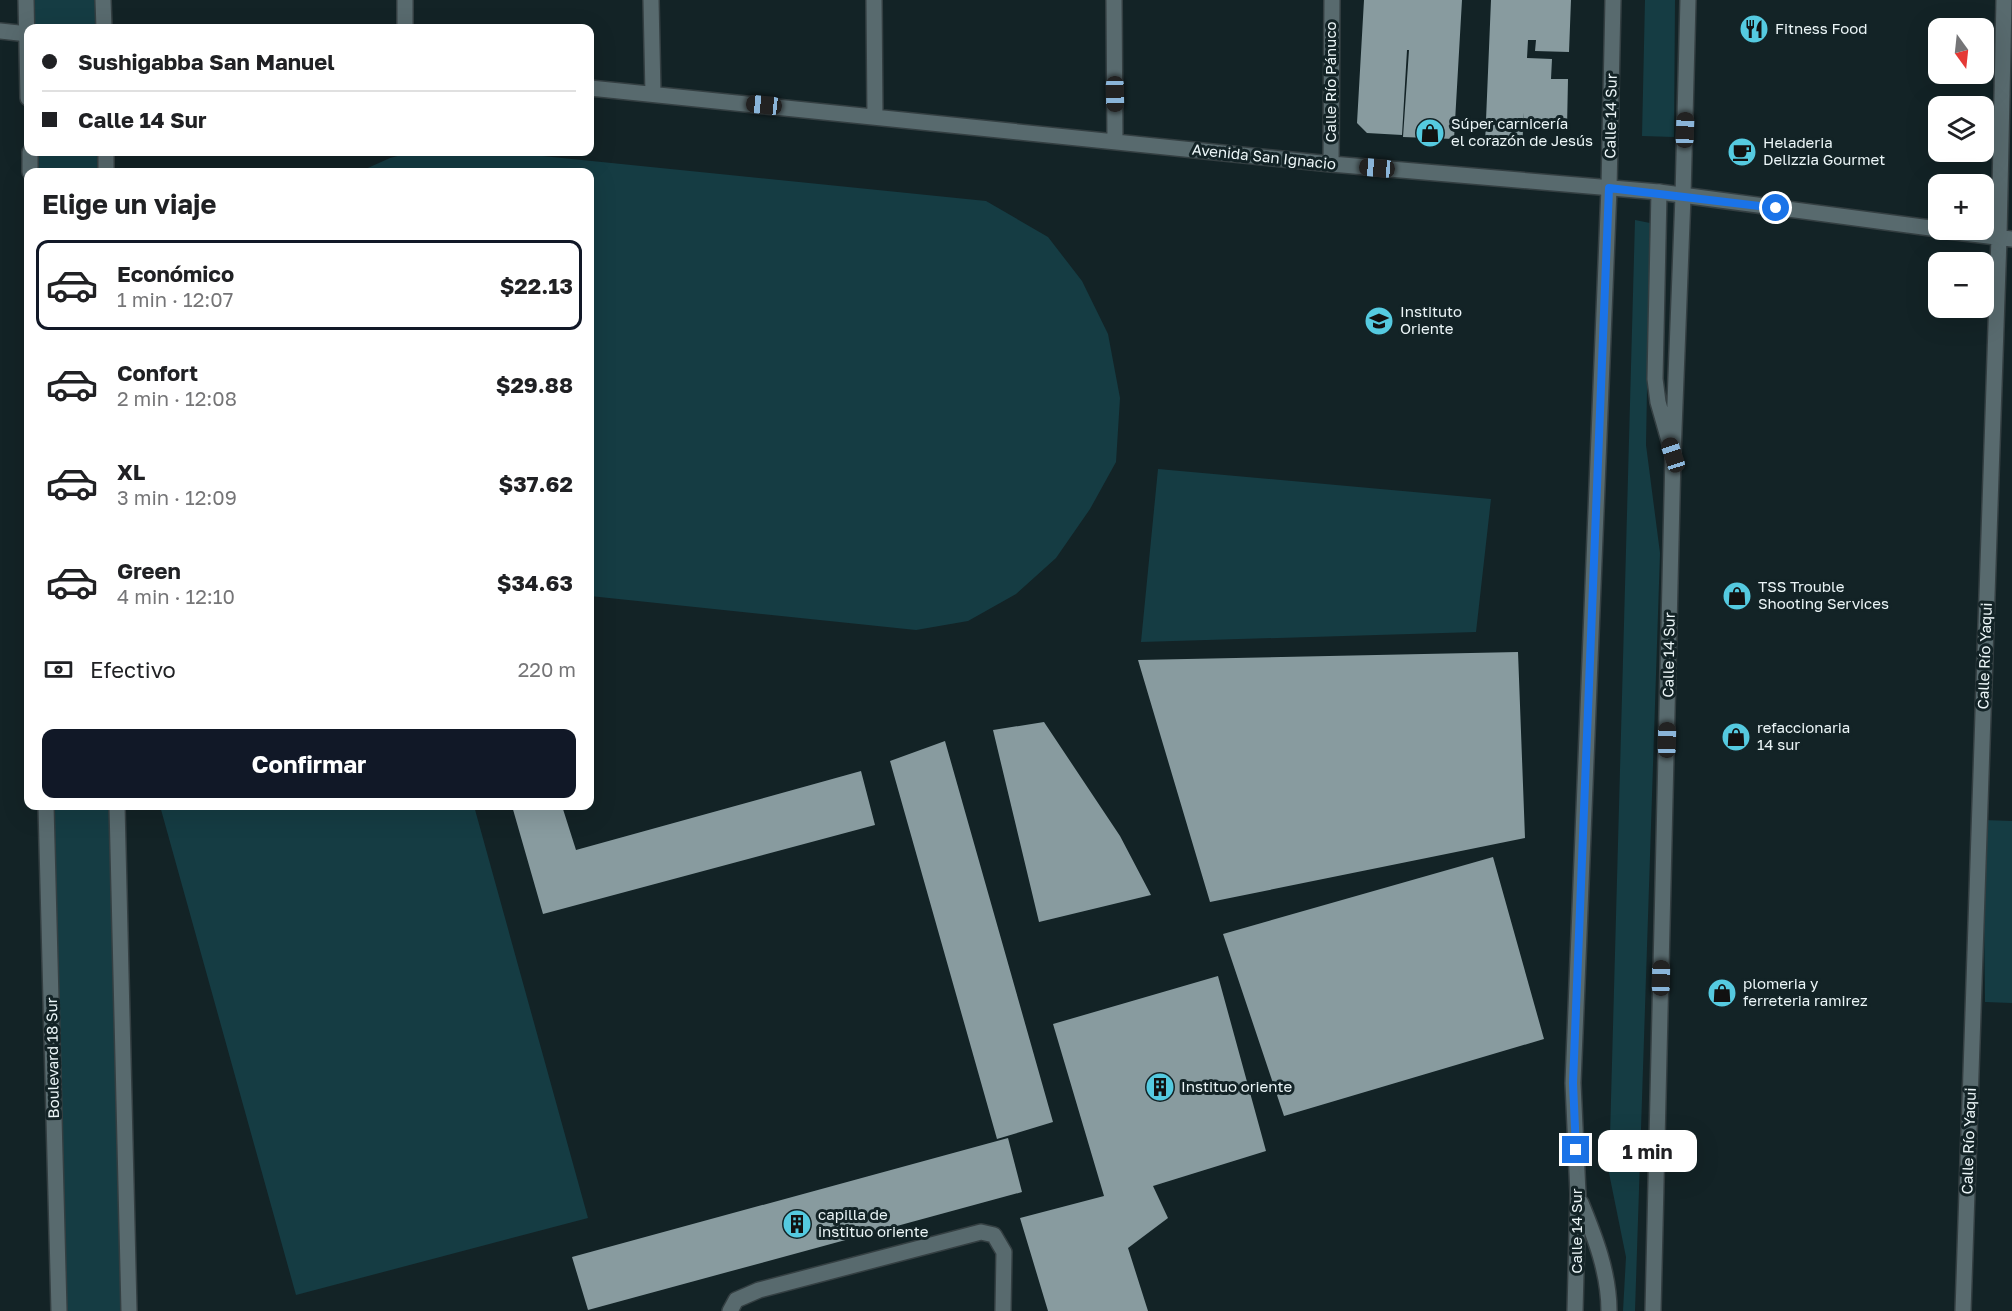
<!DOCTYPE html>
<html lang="es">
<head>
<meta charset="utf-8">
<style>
	:root { --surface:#fff; --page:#f2f2f2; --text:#202124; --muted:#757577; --line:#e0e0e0; --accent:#111827 }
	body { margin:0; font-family:"Golos Text",sans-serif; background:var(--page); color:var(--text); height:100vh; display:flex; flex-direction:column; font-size:22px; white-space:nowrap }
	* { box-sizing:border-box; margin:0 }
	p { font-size:20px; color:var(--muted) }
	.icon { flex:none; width:33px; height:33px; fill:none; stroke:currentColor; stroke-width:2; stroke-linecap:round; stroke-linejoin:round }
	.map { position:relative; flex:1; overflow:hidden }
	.side { position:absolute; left:24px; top:168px; width:570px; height:642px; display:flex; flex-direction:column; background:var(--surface); border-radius:12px; box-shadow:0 6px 24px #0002 }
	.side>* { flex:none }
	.top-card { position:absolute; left:24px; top:24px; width:570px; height:132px; border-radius:12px; box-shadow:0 6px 24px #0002; display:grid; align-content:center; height:132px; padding:0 18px; background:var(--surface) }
	.needle { width:39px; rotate:165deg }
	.tools { position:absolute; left:1928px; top:18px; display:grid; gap:12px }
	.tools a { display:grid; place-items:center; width:66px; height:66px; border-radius:12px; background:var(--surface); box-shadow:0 6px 24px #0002; font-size:30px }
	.end { position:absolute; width:27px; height:27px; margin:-14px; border:8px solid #1a73e8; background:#fff; box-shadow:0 0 0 3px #fff }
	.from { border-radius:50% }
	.bubble { position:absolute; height:42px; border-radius:12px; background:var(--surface); box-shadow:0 6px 24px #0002; font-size:20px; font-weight:700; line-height:42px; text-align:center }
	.car { position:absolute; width:18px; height:36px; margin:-18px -9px; border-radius:8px; box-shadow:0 0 4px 2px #0007; background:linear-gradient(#222 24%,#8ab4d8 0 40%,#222 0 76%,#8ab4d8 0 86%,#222 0) }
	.top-card b { display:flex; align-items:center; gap:21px; height:57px; font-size:22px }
	.top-card b+b { border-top:2px solid var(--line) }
	.top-card i { width:15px; height:15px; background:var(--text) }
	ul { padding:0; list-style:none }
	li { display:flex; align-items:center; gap:18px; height:90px; margin:0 12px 9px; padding:0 6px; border:3px solid transparent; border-radius:12px }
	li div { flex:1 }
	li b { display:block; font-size:22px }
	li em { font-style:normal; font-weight:700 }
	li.selected { border-color:var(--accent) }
	li>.icon { width:54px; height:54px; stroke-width:1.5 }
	h2 { padding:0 18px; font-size:27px; line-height:72px }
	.pay { display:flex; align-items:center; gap:15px; height:66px; padding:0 18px; font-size:22px }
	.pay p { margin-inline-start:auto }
	.cta { display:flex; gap:12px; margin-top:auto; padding:12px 18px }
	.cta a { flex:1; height:69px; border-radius:12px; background:var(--accent); color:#fff; font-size:24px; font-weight:700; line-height:69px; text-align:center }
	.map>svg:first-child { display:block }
	.green { fill:#153c43 }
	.building { fill:#889b9f }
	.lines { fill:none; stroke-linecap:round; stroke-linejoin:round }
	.service-casing { stroke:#343f42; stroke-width:18 }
	.minor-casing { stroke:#343f42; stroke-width:18 }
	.secondary-casing { stroke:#343f42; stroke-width:18 }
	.service { stroke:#586a6e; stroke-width:15 }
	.minor { stroke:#586a6e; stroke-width:15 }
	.secondary { stroke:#586a6e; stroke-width:15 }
	.route { stroke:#1a73e8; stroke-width:8 }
	.labels { text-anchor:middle; stroke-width:6; stroke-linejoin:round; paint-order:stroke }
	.poi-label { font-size:15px; fill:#ebf5f7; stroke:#132326; text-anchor:start }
	.street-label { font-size:15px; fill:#ebf5f7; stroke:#132326 }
</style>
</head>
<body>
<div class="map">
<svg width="2012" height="1311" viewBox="0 0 2012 1311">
	<rect width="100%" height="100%" fill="#132326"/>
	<!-- green -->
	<path class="green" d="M26 0H103L104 28H28Z
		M1645 0H1675L1674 137 1642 136Z
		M30 152H107V172H30Z
		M413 152H504L986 201 1048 237 1082 281 1108 334 1120 398 1116 462 1090 509 1056 558 1016 594 968 621 916 630 590 596V172H359L390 158Z
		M1635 220 1650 223 1646 445 1660 553 1635 1311H1623L1626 1257 1609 1173Z
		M1158 469 1491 499 1476 632 1141 642Z
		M46 806H119L129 1311H59Z
		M160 806H474L588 1218 296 1295Z
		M1983 820 2012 821V1003L1985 1002Z"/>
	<!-- building -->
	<path class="building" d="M1364 0H1462L1454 139 1403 137 1409 50H1407L1402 135 1367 133 1357 123Z
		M1491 0H1571L1569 52 1535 51 1536 40H1528L1527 58 1552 59 1551 79H1568L1567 128 1524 126V113L1522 148 1485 144Z
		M1518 652 1525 838 1210 902 1138 660Z
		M1044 722 1120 836 1151 895 1039 922 993 730Z
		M945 741 1053 1122 997 1139 890 761Z
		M861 771 875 825 543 914 512 806H562L576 850Z
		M1493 857 1544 1039 1284 1116 1223 934Z
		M1218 976 1266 1151 1153 1186 1168 1218 1128 1248 1148 1311H1048L1020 1218 1104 1196 1053 1024Z
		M1008 1138 1022 1192 588 1310 572 1257Z"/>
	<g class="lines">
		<!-- service casing -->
		<g class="service-casing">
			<path id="service" d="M730 1311 736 1300 759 1290 981 1232 994 1235 1004 1252 1003 1311"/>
		</g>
		<!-- minor casing -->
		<g class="minor-casing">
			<path id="minor" d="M405 0V28
				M651 0 653 94
				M874 0 875 116
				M1114 0 1115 141
				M0 31 28 34
				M590 88 1331 164 1659 192 1938 229
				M1331 164 1332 0
				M1940 230 2012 239
				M1963 1311 1999 237 2004 0"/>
		</g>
		<!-- secondary casing -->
		<g class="secondary-casing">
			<path id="secondary" d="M26 0 28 98
				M103 0 104 28
				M30 152V172
				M106 152V172
				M1659 192 1655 379 1658 402 1670 444
				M46 806 59 1311
				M117 806 129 1311
				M1581 1203C1595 1237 1609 1273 1609 1311
				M1575 1311 1578 1194 1573 1083 1609 188 1613 0
				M1653 1311 1673 455 1683 196 1688 0"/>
		</g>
		<!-- service -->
		<use href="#service" class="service"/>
		<!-- minor -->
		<use href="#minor" class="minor"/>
		<!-- secondary -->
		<use href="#secondary" class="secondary"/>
	</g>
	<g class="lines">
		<!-- route -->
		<path class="route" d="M1576 1150 1573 1083 1609 188 1776 208"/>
	</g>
	<!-- icons -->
	<defs>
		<g id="restaurant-disc" transform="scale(1.5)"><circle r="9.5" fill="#55cae0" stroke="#132326"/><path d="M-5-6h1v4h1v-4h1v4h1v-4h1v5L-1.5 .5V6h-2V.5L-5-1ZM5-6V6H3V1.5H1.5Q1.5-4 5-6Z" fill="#111"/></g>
		<g id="shop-disc" transform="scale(1.5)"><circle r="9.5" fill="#55cae0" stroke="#132326"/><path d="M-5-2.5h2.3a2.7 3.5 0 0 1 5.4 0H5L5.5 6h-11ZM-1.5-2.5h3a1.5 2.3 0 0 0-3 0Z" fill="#111"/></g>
		<g id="cafe-disc" transform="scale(1.5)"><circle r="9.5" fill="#55cae0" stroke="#132326"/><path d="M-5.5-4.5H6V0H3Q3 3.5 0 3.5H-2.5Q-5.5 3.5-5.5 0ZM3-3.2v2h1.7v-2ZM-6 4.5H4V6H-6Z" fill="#111"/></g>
		<g id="school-disc" transform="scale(1.5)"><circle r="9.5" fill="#55cae0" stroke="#132326"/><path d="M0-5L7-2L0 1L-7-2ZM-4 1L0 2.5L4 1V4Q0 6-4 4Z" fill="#111"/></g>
		<g id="building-disc" transform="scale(1.5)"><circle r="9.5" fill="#55cae0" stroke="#132326"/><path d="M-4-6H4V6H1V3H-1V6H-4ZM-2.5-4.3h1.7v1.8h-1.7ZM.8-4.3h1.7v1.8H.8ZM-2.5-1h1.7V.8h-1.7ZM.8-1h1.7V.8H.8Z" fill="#111"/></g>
	</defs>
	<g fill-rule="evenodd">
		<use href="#restaurant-disc" x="1754" y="29"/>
		<use href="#shop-disc" x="1430" y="133"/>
		<use href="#cafe-disc" x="1742" y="152"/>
		<use href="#school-disc" x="1379" y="321"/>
		<use href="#shop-disc" x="1737" y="596"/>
		<use href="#shop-disc" x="1736" y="737"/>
		<use href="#shop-disc" x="1722" y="993"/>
		<use href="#building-disc" x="1160" y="1087"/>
		<use href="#building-disc" x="797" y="1224"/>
	</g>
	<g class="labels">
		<!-- poi labels -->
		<g class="poi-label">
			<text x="1775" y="34">Fitness Food</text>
			<text x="1451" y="129">Súper carnicería<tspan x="1451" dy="17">el corazón de Jesús</tspan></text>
			<text x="1763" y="148">Heladeria<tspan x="1763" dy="17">Delizzia Gourmet</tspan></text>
			<text x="1400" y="317">Instituto<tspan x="1400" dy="17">Oriente</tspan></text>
			<text x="1758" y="592">TSS Trouble<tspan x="1758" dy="17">Shooting Services</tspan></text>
			<text x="1757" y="733">refaccionaria<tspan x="1757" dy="17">14 sur</tspan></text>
			<text x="1743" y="989">plomeria y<tspan x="1743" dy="17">ferreteria ramirez</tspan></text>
			<text x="1181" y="1092">Instituo oriente</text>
			<text x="818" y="1220">capilla de<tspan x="818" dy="17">instituo oriente</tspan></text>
		</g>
		<!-- street labels -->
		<g class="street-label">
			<text transform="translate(1331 82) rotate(-90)" y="5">Calle Río Pánuco</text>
			<text transform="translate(1611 116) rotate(-89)" y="5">Calle 14 Sur</text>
			<text transform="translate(1264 157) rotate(6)" y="5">Avenida San Ignacio</text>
			<text transform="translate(1669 655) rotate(-89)" y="5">Calle 14 Sur</text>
			<text transform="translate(1985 656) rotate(-88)" y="5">Calle Río Yaqui</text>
			<text transform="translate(53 1058) rotate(-91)" y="5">Boulevard 18 Sur</text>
			<text transform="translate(1969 1141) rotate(-88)" y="5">Calle Río Yaqui</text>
			<text transform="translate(1577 1231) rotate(-90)" y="5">Calle 14 Sur</text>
		</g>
	</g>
</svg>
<div class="tools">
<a><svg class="needle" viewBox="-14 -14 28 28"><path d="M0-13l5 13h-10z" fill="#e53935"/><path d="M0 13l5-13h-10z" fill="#757577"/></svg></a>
<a><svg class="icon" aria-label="layers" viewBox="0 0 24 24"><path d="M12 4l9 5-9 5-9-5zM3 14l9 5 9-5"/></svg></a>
<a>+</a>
<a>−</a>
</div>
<i class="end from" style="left:1776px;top:208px"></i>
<i class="end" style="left:1576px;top:1150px"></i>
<div class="bubble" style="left:1598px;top:1130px;width:99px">1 min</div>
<i class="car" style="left:1115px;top:94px;rotate:179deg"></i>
<i class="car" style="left:764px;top:105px;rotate:276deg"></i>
<i class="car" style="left:1685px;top:130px;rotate:2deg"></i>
<i class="car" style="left:1377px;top:168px;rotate:275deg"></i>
<i class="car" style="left:1673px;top:455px;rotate:342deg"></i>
<i class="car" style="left:1667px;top:740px;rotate:1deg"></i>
<i class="car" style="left:1661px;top:978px;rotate:1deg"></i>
<div class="top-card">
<b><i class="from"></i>Sushigabba San Manuel</b>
<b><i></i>Calle 14 Sur</b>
</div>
<section class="side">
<h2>Elige un viaje</h2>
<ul>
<li class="selected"><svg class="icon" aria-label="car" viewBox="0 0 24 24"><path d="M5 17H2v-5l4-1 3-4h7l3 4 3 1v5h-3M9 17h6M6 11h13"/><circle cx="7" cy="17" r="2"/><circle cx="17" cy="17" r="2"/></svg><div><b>Económico</b><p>1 min · 12:07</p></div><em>$22.13</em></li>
<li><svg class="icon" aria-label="car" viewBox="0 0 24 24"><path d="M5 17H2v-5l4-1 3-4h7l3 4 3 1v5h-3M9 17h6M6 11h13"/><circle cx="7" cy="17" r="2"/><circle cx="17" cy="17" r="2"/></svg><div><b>Confort</b><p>2 min · 12:08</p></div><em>$29.88</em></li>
<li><svg class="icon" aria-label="car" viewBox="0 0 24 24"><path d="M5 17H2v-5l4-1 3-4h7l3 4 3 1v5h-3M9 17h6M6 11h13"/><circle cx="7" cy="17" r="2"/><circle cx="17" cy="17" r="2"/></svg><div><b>XL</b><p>3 min · 12:09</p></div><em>$37.62</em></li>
<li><svg class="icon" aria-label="car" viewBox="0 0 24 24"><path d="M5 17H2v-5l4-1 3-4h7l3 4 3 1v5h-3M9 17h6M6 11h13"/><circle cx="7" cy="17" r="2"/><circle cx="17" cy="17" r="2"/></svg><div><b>Green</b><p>4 min · 12:10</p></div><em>$34.63</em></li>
</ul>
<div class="pay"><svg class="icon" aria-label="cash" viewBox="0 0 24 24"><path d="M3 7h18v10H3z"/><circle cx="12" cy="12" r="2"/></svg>Efectivo<p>220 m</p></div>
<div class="cta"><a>Confirmar</a></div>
</section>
</div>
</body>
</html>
